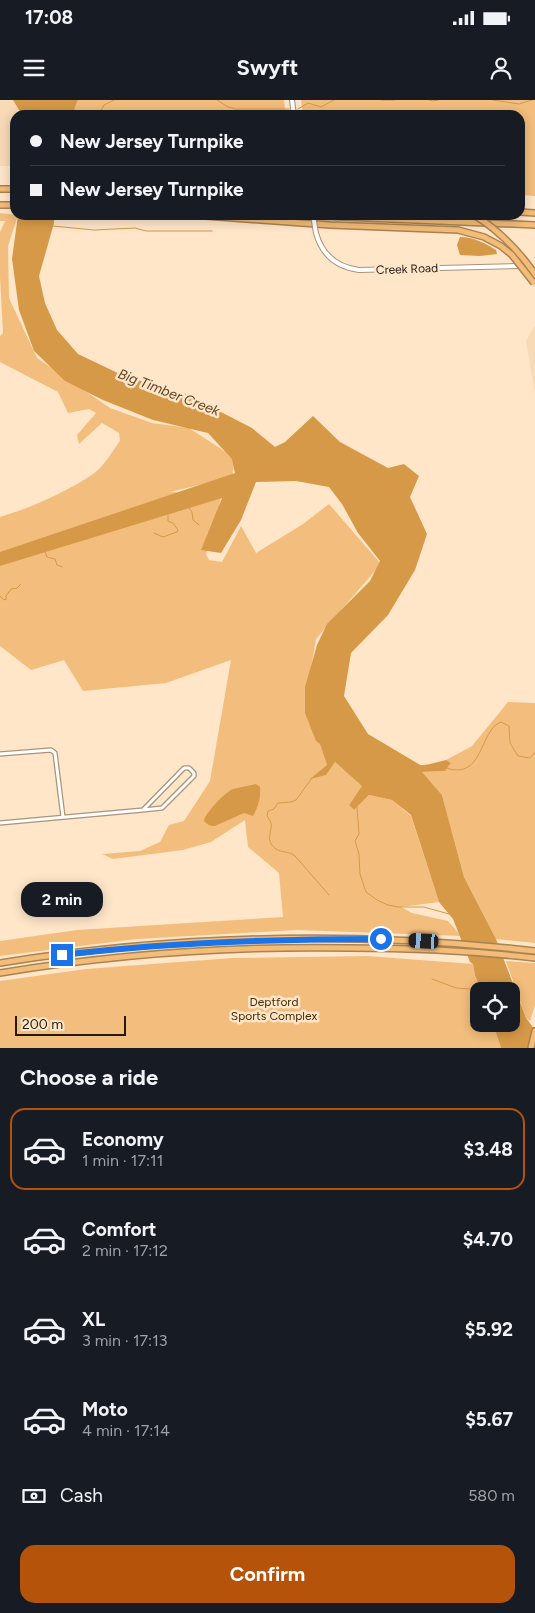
<!DOCTYPE html>
<html lang="en">
<head>
<meta charset="utf-8">
<style>
	:root { --surface:#171b24; --page:#242831; --text:#f1f3f6; --muted:#9ea1a6; --line:#363941; --accent:#b45309 }
	body { margin:0; font-family:Figtree,sans-serif; background:var(--page); color:var(--text); height:100vh; display:flex; flex-direction:column; font-size:19px; white-space:nowrap }
	* { box-sizing:border-box; margin:0 }
	p { font-size:16px; color:var(--muted) }
	.icon { flex:none; width:28px; height:28px; fill:none; stroke:currentColor; stroke-width:2; stroke-linecap:round; stroke-linejoin:round }
	.map { position:relative; height:948px; overflow:hidden }
	.sheet { display:flex; flex-direction:column; background:var(--surface); flex:1 }
	.sheet>* { flex:none }
	.guide { position:absolute; left:10px; top:10px; width:515px; height:110px; border-radius:15px; box-shadow:0 2px 12px #0003; display:grid; align-content:center; height:110px; padding:0 20px; background:var(--surface) }
	.fabs { position:absolute; left:470px; top:882px; display:grid; gap:10px }
	.fabs a { display:grid; place-items:center; width:50px; height:50px; border-radius:10px; background:var(--surface); box-shadow:0 2px 12px #0003; font-size:25px }
	.scale { position:absolute; left:15px; bottom:12px; width:111px; box-sizing:border-box; padding-left:5px; border:2px solid #22190f; border-top:0; font-size:14px; line-height:18px; white-space:nowrap; color:#22190f; -webkit-text-stroke:4px #ffe6c9; paint-order:stroke }
	.end { position:absolute; width:22px; height:22px; margin:-11px; border:6px solid #1a73e8; background:#fff; box-shadow:0 0 0 2px #fff }
	.from { border-radius:50% }
	.bubble { position:absolute; height:35px; border-radius:15px; background:var(--surface); box-shadow:0 2px 12px #0003; font-size:16px; font-weight:700; line-height:35px; text-align:center }
	.car { position:absolute; width:15px; height:30px; margin:-15px -8px; border-radius:6px; box-shadow:0 0 4px 1px #0007; background:linear-gradient(#222 24%,#8ab4d8 0 40%,#222 0 76%,#8ab4d8 0 86%,#222 0) }
	.guide b { display:flex; align-items:center; gap:18px; height:48px; font-size:19px }
	.guide b+b { border-top:1px solid var(--line) }
	.guide i { width:12px; height:12px; background:var(--text) }
	ul { padding:0; list-style:none }
	li { display:flex; align-items:center; gap:15px; height:82px; margin:0 10px 8px; padding:0 10px; border:2px solid transparent; border-radius:15px }
	li div { flex:1 }
	li b { display:block; font-size:19px }
	li em { font-style:normal; font-weight:700 }
	li.on { border-color:var(--accent) }
	li>.icon { width:45px; height:45px; stroke-width:1.5 }
	h2 { padding:0 20px; font-size:22px; line-height:60px }
	.pay { display:flex; align-items:center; gap:12px; height:55px; padding:0 20px; font-size:19px }
	.pay p { margin-inline-start:auto }
	.button { display:flex; gap:10px; margin-top:auto; padding:10px 20px }
	.button a { flex:1; height:58px; border-radius:15px; background:var(--accent); color:#fff; font-size:20px; font-weight:700; line-height:58px; text-align:center }
	.status { display:flex; justify-content:space-between; align-items:center; height:35px; padding:0 25px; background:var(--surface); direction:ltr }
	.status svg { height:14px; fill:currentColor }
	header { display:flex; justify-content:space-between; align-items:center; height:65px; padding:0 20px; background:var(--surface); font-size:22px; font-weight:700 }
	.map>svg:first-child { display:block }
	.built { fill:#f8dab7 }
	.green { fill:#f3be7d }
	.water { fill:#d69948 }
	.lines { fill:none; stroke-linecap:round; stroke-linejoin:round }
	.stream { stroke:#d69948; stroke-width:1 }
	.minor-casing { stroke:#aa9379; stroke-width:5.5 }
	.tertiary-casing { stroke:#aa9379; stroke-width:6 }
	.motorway-casing { stroke:#aa8353; stroke-width:8 }
	.minor { stroke:#fff; stroke-width:3 }
	.tertiary { stroke:#fff; stroke-width:4 }
	.motorway { stroke:#f3bc78; stroke-width:5 }
	.tertiary-bridge-casing { stroke:#aa9379; stroke-width:6; stroke-linecap:butt }
	.motorway-bridge-casing { stroke:#aa8353; stroke-width:8; stroke-linecap:butt }
	.tertiary-bridge { stroke:#fff; stroke-width:4 }
	.motorway-bridge { stroke:#f3bc78; stroke-width:5 }
	.route { stroke:#1a73e8; stroke-width:6 }
	.labels { text-anchor:middle; stroke-width:5; stroke-linejoin:round; paint-order:stroke }
	.street-label { font-size:12px; fill:#22190f; stroke:#ffe6c9 }
	.park-label { font-size:12px; fill:#432a06; stroke:#ffe6c9 }
	.water-label { font-size:14px; font-style:italic; fill:#5f4523; stroke:#ffe6c9 }
</style>
</head>
<body>
<div class="status"><b>17:08</b><svg viewBox="0 0 49 12"><path d="M0 12V9h3v3zM5 12V6h3v6zM10 12V3h3v9zM15 12V0h3v12zM26 1h20v11H26zM47 4h2v5h-2z"/></svg></div>
<header><svg class="icon" aria-label="menu" viewBox="0 0 24 24"><path d="M4 6h16M4 12h16M4 18h16"/></svg>Swyft<svg class="icon" aria-label="person" viewBox="0 0 24 24"><circle cx="12" cy="8" r="4"/><path d="M4 21q1-7 8-7t8 7"/></svg></header>
<div class="map">
<svg width="535" height="948" viewBox="0 0 535 948">
	<rect width="100%" height="100%" fill="#ffe6c9"/>
	<!-- built -->
	<path class="built" d="M0 0H13L24 15H15V58L13 66H0Z
		M535 225V294L526 241Z"/>
	<!-- green -->
	<path class="green" d="M78 0H284L285 11 247 12 238 15H72Z
		M301 0H535V96L520 95V80L525 79 520 77V15H303Z
		M0 113 18 115 8 146 9 198 37 258 110 308 152 323 189 328 235 358 232 377 170 392 222 394 206 454 209 460 222 462 241 426 256 453 303 424 329 404 381 464 316 539 306 597 327 665 335 662 363 686 349 705 354 710 369 695 392 700 411 716 439 802 401 807 412 813 448 821 461 836 297 830 137 839 0 856V841L77 830 283 817 279 773 248 747 245 720 211 742 183 750 113 759 102 754 140 751 160 742 169 725 184 721 210 681 231 560 166 583 83 591 64 560 31 570 0 546V417C30 408 67 392 93 374 104 367 112 351 120 341L119 333 102 323 79 344 77 335 96 313 89 309 68 313 58 292 0 262V236L3 233 0 177V132L5 121H0Z
		M508 602 535 603V843L496 839 464 777 442 695 421 672 445 671 451 663 446 660 472 646Z
		M367 856 473 864 475 875 481 891H479V924H493L501 948H0V881L86 869 232 858Z
		M506 861 535 863V905L530 921 526 918Z"/>
	<!-- water -->
	<path class="water" d="M13 0H78L72 15H22Z
		M18 115H54V123L39 176 45 203 57 230 78 254 124 276 186 294 252 328 275 347 285 342 313 316 340 342 388 368 404 364 419 376 410 397 427 434 415 470 388 515 351 553 344 596 368 634 422 666 446 660 451 663 445 671 422 672 442 695 464 777 496 839 526 918 535 930V948H501L493 924H511V891H481L475 875 473 864 470 862 453 819 439 802 411 715 392 700 369 695 354 710 349 705 362 686 335 662 326 675 310 679 327 665 320 644 316 641 305 613V587L317 545 327 524 370 481 380 461 358 433 342 404 329 387 296 381 256 382 241 420 221 453 201 450 222 398 0 466V452L235 373 232 359 208 333 153 320 103 300 65 281 34 251 19 210 12 159Z
		M460 137C473 137 485 143 496 150L497 154 480 156 460 155 457 145Z
		M256 684 260 687C261 698 258 707 253 716L244 713 215 726C209 726 208 725 204 721 205 713 225 692 233 689 240 687 249 686 256 684Z"/>
	<g class="lines">
		<!-- stream -->
		<path class="stream" d="M217 0 228 7 235 9H289
			M382 0H394
			M429 0 433 1 438 0
			M493 0 519 4 532 0
			M298 9 308 3 321 7 334 0
			M75 10 79 15
			M99 15 104 5 114 0
			M53 126 94 130 135 128 146 131H212
			M189 408 192 412 193 420 199 425
			M154 433 163 437 177 432 178 430 173 423 168 421V415
			M45 452 47 457 55 459 57 465 62 467
			M0 496 3 499 6 500V496L11 489 17 488 21 484
			M419 666 427 665
			M446 668C484 681 479 630 501 622L509 626 510 643 518 656 530 658 535 652
			M312 678 296 700 291 702 278 703 274 709 268 711 267 716C268 718 270 720 271 723 273 731 264 740 276 749 282 753 289 751 295 756L329 795
			M357 707 359 734 355 741 359 754 360 774 366 792 377 800 388 805 398 807H424L449 814
			M432 879 456 888 470 889 475 893H479"/>
		<!-- minor casing -->
		<g class="minor-casing">
			<path id="minor" d="M0 654 51 650 55 653 63 717
				M184 668H189L194 673V676L162 708 143 710Z
				M0 723 143 710"/>
		</g>
		<!-- tertiary casing -->
		<g class="tertiary-casing">
			<path id="tertiary" d="M292 0 294 15
				M316 133C322 155 337 167 359 170L521 166"/>
		</g>
		<!-- motorway casing -->
		<g class="motorway-casing">
			<path id="motorway" d="M0 89H15
				M0 105H15
				M520 112 535 113
				M192 115 330 125 458 130 484 137 501 146 512 155
				M296 115 535 125
				M0 863C176 835 358 831 535 851
				M0 873C116 854 233 846 350 848 412 848 474 851 535 858
				M531 948 535 931"/>
		</g>
		<!-- minor -->
		<use href="#minor" class="minor"/>
		<!-- tertiary -->
		<use href="#tertiary" class="tertiary"/>
		<!-- motorway -->
		<use href="#motorway" class="motorway"/>
		<!-- tertiary-bridge casing -->
		<g class="tertiary-bridge-casing">
			<path id="tertiary-bridge" d="M313 115 316 133"/>
		</g>
		<!-- motorway-bridge casing -->
		<g class="motorway-bridge-casing">
			<path id="motorway-bridge" d="M474 115C499 130 518 150 535 174
				M512 155 534 183"/>
		</g>
		<!-- tertiary-bridge -->
		<use href="#tertiary-bridge" class="tertiary-bridge"/>
		<!-- motorway-bridge -->
		<use href="#motorway-bridge" class="motorway-bridge"/>
	</g>
	<g class="lines">
		<!-- route -->
		<path class="route" d="M62 855C168 842 274 839 381 839"/>
	</g>
	<g class="labels">
		<!-- street labels -->
		<g class="street-label">
			<text transform="translate(407 169) rotate(-2)" y="4">Creek Road</text>
		</g>
		<!-- park labels -->
		<g class="park-label">
			<text x="274" y="906">Deptford<tspan x="274" dy="14">Sports Complex</tspan></text>
		</g>
		<!-- water labels -->
		<g class="water-label">
			<text transform="translate(169 292) rotate(21)" y="5">Big Timber Creek</text>
		</g>
	</g>
</svg>
<div class="fabs">
<a><svg class="icon" aria-label="locate" viewBox="0 0 24 24"><circle cx="12" cy="12" r="6"/><path d="M12 2v4M12 18v4M2 12h4M18 12h4"/></svg></a>
</div>
<div class="scale">200 m</div>
<i class="end from" style="left:381px;top:839px"></i>
<i class="end" style="left:62px;top:855px"></i>
<div class="bubble" style="left:21px;top:782px;width:82px">2 min</div>
<i class="car" style="left:424px;top:841px;rotate:273deg"></i>
<div class="guide">
<b><i class="from"></i>New Jersey Turnpike</b>
<b><i></i>New Jersey Turnpike</b>
</div>
</div>
<section class="sheet">
<h2>Choose a ride</h2>
<ul>
<li class="on"><svg class="icon" aria-label="car" viewBox="0 0 24 24"><path d="M5 17H2v-5l4-1 3-4h7l3 4 3 1v5h-3M9 17h6M6 11h13"/><circle cx="7" cy="17" r="2"/><circle cx="17" cy="17" r="2"/></svg><div><b>Economy</b><p>1 min · 17:11</p></div><em>$3.48</em></li>
<li><svg class="icon" aria-label="car" viewBox="0 0 24 24"><path d="M5 17H2v-5l4-1 3-4h7l3 4 3 1v5h-3M9 17h6M6 11h13"/><circle cx="7" cy="17" r="2"/><circle cx="17" cy="17" r="2"/></svg><div><b>Comfort</b><p>2 min · 17:12</p></div><em>$4.70</em></li>
<li><svg class="icon" aria-label="car" viewBox="0 0 24 24"><path d="M5 17H2v-5l4-1 3-4h7l3 4 3 1v5h-3M9 17h6M6 11h13"/><circle cx="7" cy="17" r="2"/><circle cx="17" cy="17" r="2"/></svg><div><b>XL</b><p>3 min · 17:13</p></div><em>$5.92</em></li>
<li><svg class="icon" aria-label="car" viewBox="0 0 24 24"><path d="M5 17H2v-5l4-1 3-4h7l3 4 3 1v5h-3M9 17h6M6 11h13"/><circle cx="7" cy="17" r="2"/><circle cx="17" cy="17" r="2"/></svg><div><b>Moto</b><p>4 min · 17:14</p></div><em>$5.67</em></li>
</ul>
<div class="pay"><svg class="icon" aria-label="cash" viewBox="0 0 24 24"><path d="M3 7h18v10H3z"/><circle cx="12" cy="12" r="2"/></svg>Cash<p>580 m</p></div>
<div class="button"><a>Confirm</a></div>
</section>
</body>
</html>
